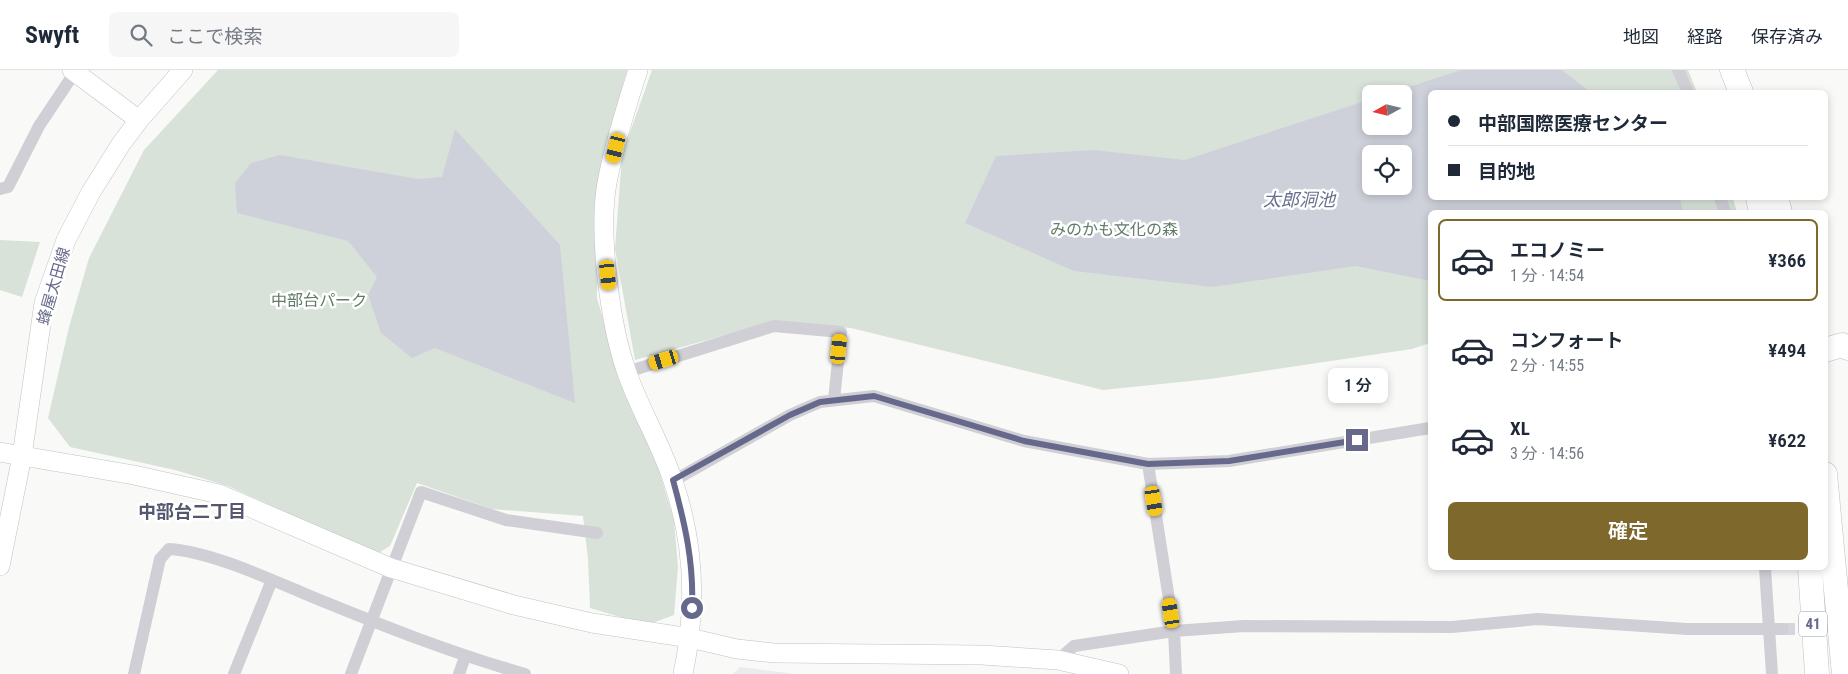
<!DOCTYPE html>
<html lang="ja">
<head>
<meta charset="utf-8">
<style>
	:root { --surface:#fff; --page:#f6f6f7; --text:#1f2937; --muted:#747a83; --line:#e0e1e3; --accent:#7e682c }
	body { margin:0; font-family:"Roboto Condensed","Noto Sans JP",sans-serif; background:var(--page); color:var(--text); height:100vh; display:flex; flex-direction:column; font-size:19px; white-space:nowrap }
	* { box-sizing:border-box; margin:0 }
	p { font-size:16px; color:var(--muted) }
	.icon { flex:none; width:28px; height:28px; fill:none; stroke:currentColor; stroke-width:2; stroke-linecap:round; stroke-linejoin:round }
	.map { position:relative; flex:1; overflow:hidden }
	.panel { position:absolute; left:1428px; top:140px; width:400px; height:360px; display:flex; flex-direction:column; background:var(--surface); border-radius:8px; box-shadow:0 2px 8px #0003 }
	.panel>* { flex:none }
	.top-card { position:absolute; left:1428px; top:20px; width:400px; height:110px; border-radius:8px; box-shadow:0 2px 8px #0003; display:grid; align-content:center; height:110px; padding:0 20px; background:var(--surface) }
	.needle { width:32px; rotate:262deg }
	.buttons { position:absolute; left:1362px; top:15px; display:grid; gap:10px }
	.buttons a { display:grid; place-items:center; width:50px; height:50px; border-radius:8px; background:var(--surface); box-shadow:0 2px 8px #0003; font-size:25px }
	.end { position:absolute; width:22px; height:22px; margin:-11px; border:6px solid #66698b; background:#fff; box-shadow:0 0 0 2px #fff }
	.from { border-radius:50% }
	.bubble { position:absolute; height:35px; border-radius:8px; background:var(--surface); box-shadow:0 2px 8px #0003; font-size:16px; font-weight:600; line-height:35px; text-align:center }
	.car { position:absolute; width:15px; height:30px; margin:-15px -8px; border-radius:6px; box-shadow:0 0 4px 1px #0007; background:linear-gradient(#f5c518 24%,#345 0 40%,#f5c518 0 76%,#345 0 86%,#f5c518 0) }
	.top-card b { display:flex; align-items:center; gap:18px; height:48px; font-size:19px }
	.top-card b+b { border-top:1px solid var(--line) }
	.top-card i { width:12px; height:12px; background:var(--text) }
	ul { padding:9px 0 0; list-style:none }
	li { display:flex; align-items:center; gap:15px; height:82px; margin:0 10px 8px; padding:0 10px; border:2px solid transparent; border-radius:8px }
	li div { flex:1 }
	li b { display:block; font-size:19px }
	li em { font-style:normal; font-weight:600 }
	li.selected { border-color:var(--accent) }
	li>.icon { width:45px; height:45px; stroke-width:1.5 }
	.cta { display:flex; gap:10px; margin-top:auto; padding:10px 20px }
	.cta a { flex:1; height:58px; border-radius:8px; background:var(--accent); color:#fff; font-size:20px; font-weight:600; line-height:58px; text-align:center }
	header { display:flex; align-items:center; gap:30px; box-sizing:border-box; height:70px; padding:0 25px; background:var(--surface); border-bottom:1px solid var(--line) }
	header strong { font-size:24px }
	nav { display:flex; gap:28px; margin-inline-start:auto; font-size:18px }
	.search { width:350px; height:45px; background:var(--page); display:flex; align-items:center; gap:12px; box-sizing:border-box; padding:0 18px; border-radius:8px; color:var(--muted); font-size:19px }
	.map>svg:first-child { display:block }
	.built { fill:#eaebea }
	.green { fill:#d8e2d9; fill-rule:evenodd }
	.water { fill:#cfd1da; fill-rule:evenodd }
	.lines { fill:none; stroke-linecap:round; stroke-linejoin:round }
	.street-tunnel { stroke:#d4d6dc; stroke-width:12; stroke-dasharray:12 6; stroke-linecap:butt }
	.secondary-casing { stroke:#c0c1c9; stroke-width:20 }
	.highway-casing { stroke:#bebfc4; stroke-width:25 }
	.street { stroke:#cfcfd5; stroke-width:12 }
	.secondary { stroke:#fff; stroke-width:19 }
	.highway { stroke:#fff; stroke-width:24 }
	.route { stroke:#66698b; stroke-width:6 }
	.labels { text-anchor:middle; stroke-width:5; stroke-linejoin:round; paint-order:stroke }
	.shield { fill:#fff; stroke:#9496ae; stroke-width:1 }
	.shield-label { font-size:15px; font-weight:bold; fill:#66698b }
	.park-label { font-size:16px; fill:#627b68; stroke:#fff }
	.street-label { font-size:16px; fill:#66698b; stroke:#fff }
	.water-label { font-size:18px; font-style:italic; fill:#67718d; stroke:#fff }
	.neighbourhood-label { font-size:18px; font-weight:bold; fill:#55576f; stroke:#fff }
</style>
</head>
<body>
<header>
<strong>Swyft</strong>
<div class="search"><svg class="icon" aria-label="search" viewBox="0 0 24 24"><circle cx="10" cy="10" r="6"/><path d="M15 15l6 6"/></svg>ここで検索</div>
<nav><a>地図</a><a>経路</a><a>保存済み</a></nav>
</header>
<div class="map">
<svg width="1848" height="604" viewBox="0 0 1848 604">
	<rect width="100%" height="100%" fill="#f9faf7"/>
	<!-- built -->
	<path class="built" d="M740 597 795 604H733Z"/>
	<!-- green -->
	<path class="green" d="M218 0H627L605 81 598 138 597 228 613 284 654 384 674 450 678 497 674 545 647 555 590 538 588 489 583 446 492 439 417 413 390 476 377 484 228 416 175 400 70 377 48 348 69 257 89 188 144 80Z
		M652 0H1688L1697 22H1430V128H1733L1737 142H1430V273L1412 279 1210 309 1103 320 851 258 772 252 635 290 615 179 622 85ZM1371 24H1404V56H1371ZM1371 84H1404V116H1371Z
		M0 170 40 172 22 227 0 220Z"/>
	<!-- water -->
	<path class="water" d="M1461 0H1562L1590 22H1430V128H1680L1683 142H1430V211L1356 196 1212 217 1074 201 965 153 996 86 1093 80 1185 90 1371 29V56H1404V24H1388ZM1371 84H1404V116H1371Z
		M455 59 560 175 575 333 435 278 412 288 381 263 368 225 377 207 348 171 237 143 235 113 251 93 280 85 418 109 442 107Z"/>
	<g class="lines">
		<!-- street-tunnel -->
		<path class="street-tunnel" d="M1783 559H1818"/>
		<!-- secondary casing -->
		<g class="secondary-casing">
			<path id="secondary" d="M72 0 139 50
				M638 0C626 37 614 75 607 113 598 163 610 255 627 303 640 340 661 374 673 411 695 475 697 538 683 604
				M0 382 134 405 219 424 391 498 514 535 592 553 690 568 737 579 774 583 982 585 1058 590 1119 604
				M0 496 22 386 44 233 66 170 91 122 121 74 139 50 183 0"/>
		</g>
		<!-- highway casing -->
		<g class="highway-casing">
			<path id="highway" d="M1732 0 1741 22
				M1758 128 1761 142
				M1776 128 1780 142
				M1825 280 1842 275 1848 278
				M1825 404 1844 604
				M1810 498 1817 604"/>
		</g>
		<!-- street -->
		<path class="street" d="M1678 0 1688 22
			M0 119 8 117 39 56 75 2
			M1720 128 1725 142
			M627 302 774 256 841 262 834 330
			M1148 394 1174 561 1176 604
			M673 411 790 345 820 332 874 326 1024 371 1148 394 1229 391 1430 358
			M1765 498 1772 604
			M1058 590 1074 576 1174 561 1244 556 1452 557 1538 549 1687 559H1783
			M134 604 160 489 169 479C209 481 272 510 310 526 381 555 451 583 525 604
			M234 604 272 510
			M351 604 421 422 506 450 597 463
			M459 604 465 587"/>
		<!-- secondary -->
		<use href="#secondary" class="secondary"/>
		<!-- highway -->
		<use href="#highway" class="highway"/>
	</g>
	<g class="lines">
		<!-- route -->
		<path class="route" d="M692 538C694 493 685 454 673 410L790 345 820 332 874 326 1024 371 1148 394 1229 391 1357 370"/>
	</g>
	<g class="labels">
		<!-- shield labels -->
		<rect class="shield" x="1799" y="541.5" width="28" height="25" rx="4"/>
		<g class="shield-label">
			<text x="1813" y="559">41</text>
		</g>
		<!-- park labels -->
		<g class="park-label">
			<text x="1114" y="165">みのかも文化の森</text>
			<text x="319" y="236">中部台パーク</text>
		</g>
		<!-- street labels -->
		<g class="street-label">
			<text transform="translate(53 216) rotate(-74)" y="6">蜂屋太田線</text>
		</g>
		<!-- water labels -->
		<g class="water-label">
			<text x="1299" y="136">太郎洞池</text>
		</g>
		<!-- neighbourhood labels -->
		<g class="neighbourhood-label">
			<text x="192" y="448">中部台二丁目</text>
		</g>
	</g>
</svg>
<div class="buttons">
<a><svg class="needle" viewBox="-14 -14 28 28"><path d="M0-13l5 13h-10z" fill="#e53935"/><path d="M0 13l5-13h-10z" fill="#747a83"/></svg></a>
<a><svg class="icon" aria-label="locate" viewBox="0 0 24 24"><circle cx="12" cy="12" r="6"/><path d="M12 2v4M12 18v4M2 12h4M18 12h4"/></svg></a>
</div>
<i class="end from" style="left:692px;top:538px"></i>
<i class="end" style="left:1357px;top:370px"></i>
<div class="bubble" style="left:1328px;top:298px;width:60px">1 分</div>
<i class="car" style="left:616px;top:78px;rotate:194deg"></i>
<i class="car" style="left:608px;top:205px;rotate:174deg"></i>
<i class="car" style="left:839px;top:279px;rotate:6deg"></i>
<i class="car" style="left:664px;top:290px;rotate:253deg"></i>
<i class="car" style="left:1154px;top:431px;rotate:171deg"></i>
<i class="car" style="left:1171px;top:543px;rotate:351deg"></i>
<div class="top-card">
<b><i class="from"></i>中部国際医療センター</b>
<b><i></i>目的地</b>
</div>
<section class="panel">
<ul>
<li class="selected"><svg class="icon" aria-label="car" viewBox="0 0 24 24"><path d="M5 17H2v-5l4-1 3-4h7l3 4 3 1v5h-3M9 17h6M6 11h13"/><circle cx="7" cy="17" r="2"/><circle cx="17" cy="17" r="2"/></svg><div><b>エコノミー</b><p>1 分 · 14:54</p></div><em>¥366</em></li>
<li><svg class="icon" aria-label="car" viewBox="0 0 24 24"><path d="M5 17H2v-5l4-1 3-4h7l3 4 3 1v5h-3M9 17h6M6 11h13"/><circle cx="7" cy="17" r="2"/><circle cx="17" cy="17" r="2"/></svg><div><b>コンフォート</b><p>2 分 · 14:55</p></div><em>¥494</em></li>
<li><svg class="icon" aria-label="car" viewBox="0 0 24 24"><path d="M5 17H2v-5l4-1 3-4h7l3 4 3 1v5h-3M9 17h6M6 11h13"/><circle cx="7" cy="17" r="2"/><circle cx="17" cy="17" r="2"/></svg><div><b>XL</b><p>3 分 · 14:56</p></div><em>¥622</em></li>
</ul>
<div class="cta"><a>確定</a></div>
</section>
</div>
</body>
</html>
